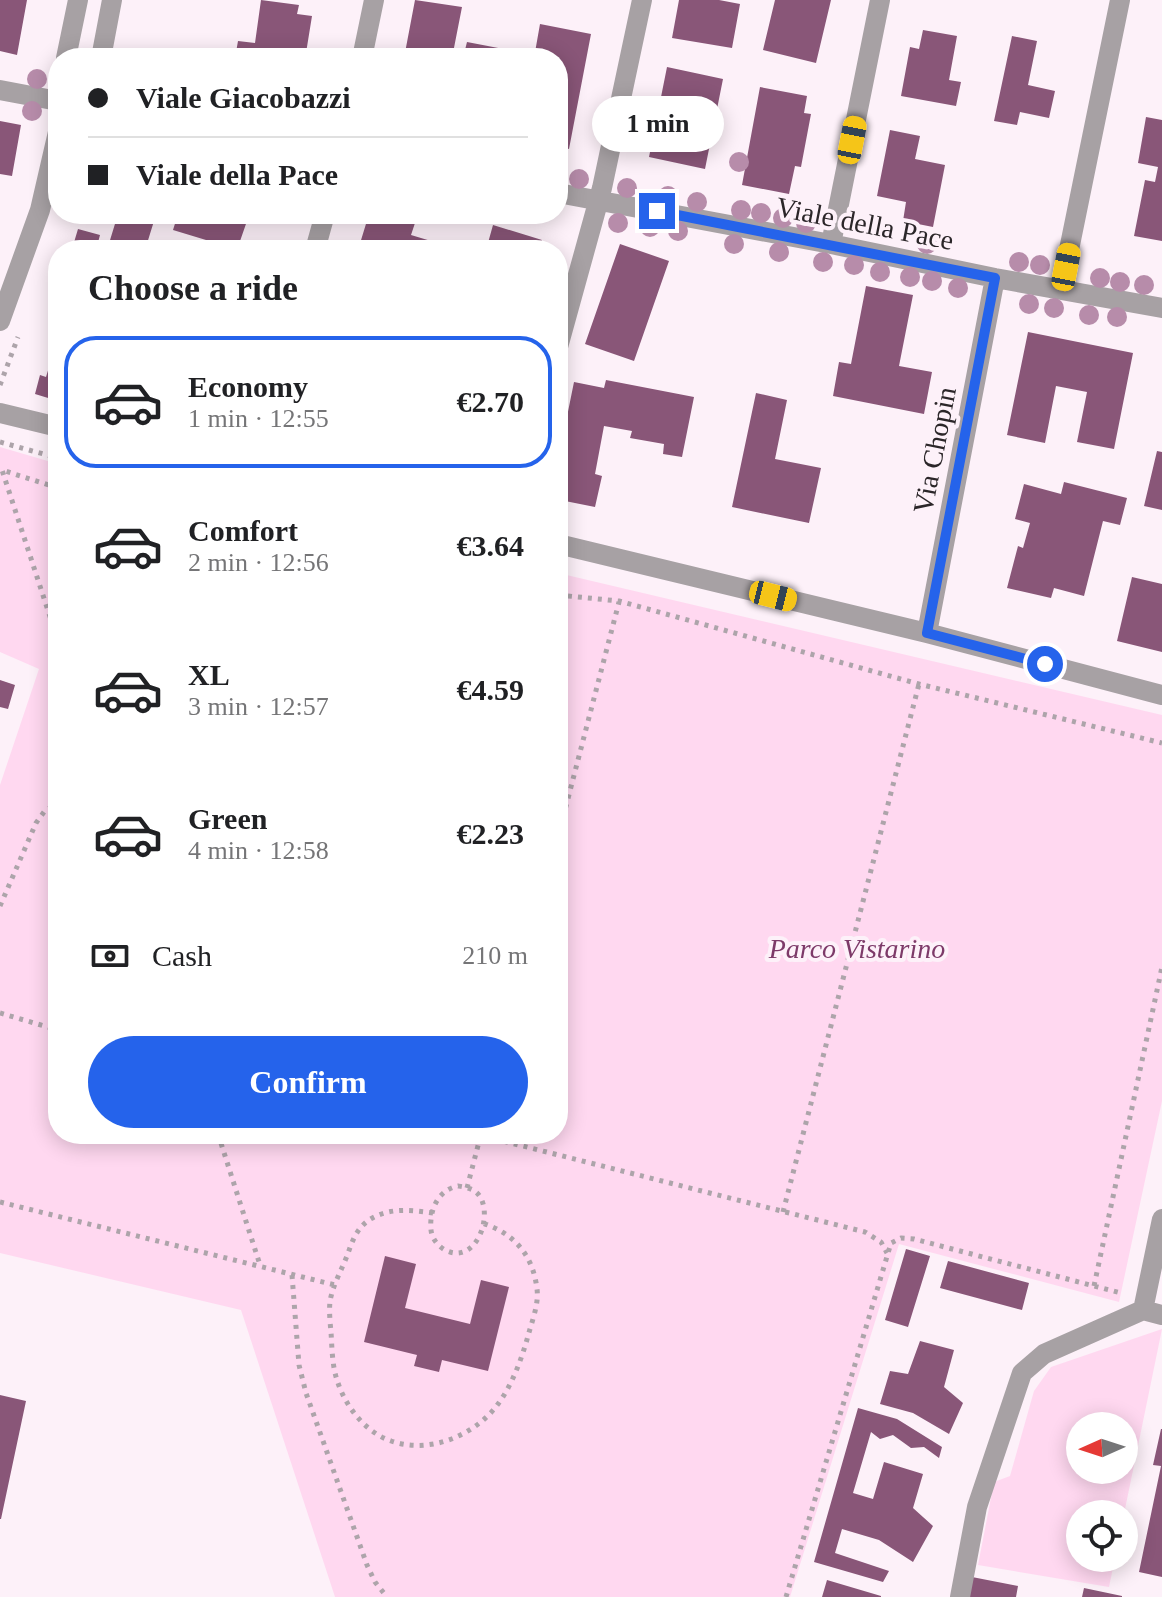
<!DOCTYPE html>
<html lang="en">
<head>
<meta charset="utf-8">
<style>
	:root { --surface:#fff; --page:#f2f2f2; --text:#202124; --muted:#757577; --line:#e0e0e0; --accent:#2563eb }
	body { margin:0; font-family:"Times New Roman",serif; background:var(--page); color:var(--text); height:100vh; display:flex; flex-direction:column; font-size:30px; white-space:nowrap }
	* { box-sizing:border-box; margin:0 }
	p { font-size:26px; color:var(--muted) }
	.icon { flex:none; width:44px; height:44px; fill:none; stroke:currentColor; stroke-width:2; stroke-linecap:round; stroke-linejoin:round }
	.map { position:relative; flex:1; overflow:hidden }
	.sheet { position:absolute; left:48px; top:240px; width:520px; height:904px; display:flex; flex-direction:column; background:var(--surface); border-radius:32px; box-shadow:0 4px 20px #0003 }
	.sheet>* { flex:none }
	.guide { position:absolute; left:48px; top:48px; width:520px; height:176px; border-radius:32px; box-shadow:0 4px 20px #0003; display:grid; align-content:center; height:176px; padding:0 40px; background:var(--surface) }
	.needle { width:52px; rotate:267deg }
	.fabs { position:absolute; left:1066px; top:1412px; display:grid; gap:16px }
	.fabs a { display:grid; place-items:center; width:72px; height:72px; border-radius:50%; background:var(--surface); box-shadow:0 4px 20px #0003; font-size:40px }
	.end { position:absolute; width:36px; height:36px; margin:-18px; border:10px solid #2563eb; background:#fff; box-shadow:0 0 0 4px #fff }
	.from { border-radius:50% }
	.bubble { position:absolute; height:56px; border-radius:28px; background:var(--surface); box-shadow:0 4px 20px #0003; font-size:26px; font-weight:700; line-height:56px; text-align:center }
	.car { position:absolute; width:24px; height:48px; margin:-24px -12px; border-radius:10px; box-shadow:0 0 6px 2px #0007; background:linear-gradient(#f5c518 24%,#345 0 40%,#f5c518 0 76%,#345 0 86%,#f5c518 0) }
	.guide b { display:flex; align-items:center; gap:28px; height:76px; font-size:30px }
	.guide b+b { border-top:2px solid var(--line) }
	.guide i { width:20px; height:20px; background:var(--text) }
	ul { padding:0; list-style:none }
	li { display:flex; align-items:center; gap:24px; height:132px; margin:0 16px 12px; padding:0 24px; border:4px solid transparent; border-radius:32px }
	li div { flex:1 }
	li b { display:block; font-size:30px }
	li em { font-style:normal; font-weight:700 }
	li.selected { border-color:var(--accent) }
	li>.icon { width:72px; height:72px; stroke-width:1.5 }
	h2 { padding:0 40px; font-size:36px; line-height:96px }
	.pay { display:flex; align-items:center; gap:20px; height:88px; padding:0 40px; font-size:30px }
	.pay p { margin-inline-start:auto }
	.action { display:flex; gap:16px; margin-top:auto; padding:16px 40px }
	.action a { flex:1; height:92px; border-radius:48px; background:var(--accent); color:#fff; font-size:32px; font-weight:700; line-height:92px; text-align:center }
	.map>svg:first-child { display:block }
	.green { fill:#ffd8f0; fill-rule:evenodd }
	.building { fill:#895678 }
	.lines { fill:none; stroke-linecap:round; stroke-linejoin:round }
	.path { stroke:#ada4aa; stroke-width:5; stroke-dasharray:4 6; stroke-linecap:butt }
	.minor { stroke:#a7a1a4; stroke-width:20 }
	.tree { fill:#b78caa }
	.route { stroke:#2563eb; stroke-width:10 }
	.labels { text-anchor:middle; stroke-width:8; stroke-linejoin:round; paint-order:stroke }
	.street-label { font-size:28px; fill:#2b2629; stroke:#fdf1f9 }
	.park-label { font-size:28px; font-style:italic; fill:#7d3a69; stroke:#fdf1f9 }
</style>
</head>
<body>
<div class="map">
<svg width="1162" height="1597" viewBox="0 0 1162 1597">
	<rect width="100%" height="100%" fill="#fdf1f9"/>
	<!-- green -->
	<path class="green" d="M0 447 58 464V1134H558V573L1162 715V1101L1119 1302 899 1244 790 1597H335L241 1310 0 1253V785L39 669 0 652Z
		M1162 1329 1124 1514H1080V1558H1115L1109 1587 978 1565 994 1482 1010 1476 1034 1391 1051 1367ZM1080 1426H1124V1470H1080Z"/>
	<!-- building -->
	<path class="building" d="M0 0H27L17 55 0 51Z
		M261 0 299 5 297 14 312 16 306 53 326 56 325 58H235L238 41 255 43Z
		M415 0 462 7 452 58H404Z
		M679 0H719L740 4 732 48 672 38Z
		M775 0H831L816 63 763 50Z
		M540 24 591 34 569 149 558 146V58H534Z
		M923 30 957 36 949 80 961 82 956 106 901 96 910 47 919 49Z
		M1012 36 1037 41 1028 85 1055 91 1049 118 1020 112 1017 125 994 121Z
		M467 42 525 53 524 58H463Z
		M667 67 723 79 705 169 649 157Z
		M760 87 807 96 804 113 811 114 801 167 795 166 789 194 742 185Z
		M1146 117 1162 120V241L1134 236 1145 180 1155 182 1158 167 1138 163Z
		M0 121 21 125 12 176 0 174Z
		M890 130 920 136 915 159 945 165 933 227 903 221 906 202 877 196Z
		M118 214H132L154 221 145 250H107Z
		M178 214H227L247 221 239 244 229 241 226 250H202L206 240 173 230Z
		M369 214H418L411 235 461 250H358Z
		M493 225 542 240 539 250H486Z
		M78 229 100 235 96 250 72 249Z
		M620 244 669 261 634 361 585 344Z
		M866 286 913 295 899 366 932 372 924 414 833 396 839 362 851 364Z
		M1028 332 1133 353 1114 449 1077 442 1087 392 1056 386 1045 443 1007 435Z
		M50 364 58 366V401L35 394 40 375 46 377Z
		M606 380 694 397 682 457 663 454 664 444 630 438 632 431 604 426 595 474 602 476 595 507 560 500 565 473 558 472V461L574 382 604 388Z
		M756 393 787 400 775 459 821 468 809 523 732 507Z
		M1157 451 1162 452V510L1144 506Z
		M1064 482 1127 498 1120 525 1103 521 1084 596 1054 588 1051 598 1007 588 1018 546 1023 548 1030 523 1015 519 1024 484 1061 494Z
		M1132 577 1162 584V652L1117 641Z
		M0 680 15 685 8 709 0 707Z
		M906 1249 930 1256 908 1327 885 1320Z
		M385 1256 416 1264 405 1308 470 1324 481 1280 509 1287 488 1371 442 1360 439 1372 414 1366 417 1355 364 1342Z
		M948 1261 1029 1283 1022 1310 940 1288Z
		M920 1341 954 1350 944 1387 963 1403 949 1434 913 1413 880 1404 890 1371 908 1374Z
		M0 1395 26 1401 1 1519H0Z
		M858 1408 897 1419 942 1447 939 1458 924 1447 911 1448 893 1435 880 1439 871 1432 853 1493 873 1499 884 1462 923 1474 913 1508 933 1526 913 1562 879 1540 842 1529 835 1553 889 1571 883 1582 814 1562Z
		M1161 1429H1162V1577L1139 1572 1161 1466 1153 1465Z
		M972 1577 1018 1586 1016 1597H968Z
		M827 1580 881 1596V1597H822Z
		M1084 1588 1122 1596V1597H1082Z"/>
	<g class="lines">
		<!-- path -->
		<path class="path" d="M0 385 18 337
			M0 442 58 458
			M58 488 2 470 58 641
			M558 595 619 601 919 684 1162 743
			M558 837 619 602
			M0 906 36 823 44 812 58 802
			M0 1013 58 1030
			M218 1134 260 1265
			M475 1134 865 1232 881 1242 887 1253
			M458 1186C464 1187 471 1188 476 1192 496 1209 478 1267 445 1250 438 1246 432 1239 431 1230 429 1210 438 1190 458 1186Z
			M467 1188 481 1134
			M0 1202 335 1285
			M783 1212 919 684
			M433 1213C411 1210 389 1207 369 1220 356 1229 352 1242 347 1256 341 1271 333 1285 330 1301 329 1311 330 1322 331 1332 332 1347 332 1365 337 1380 345 1406 365 1432 391 1441 428 1454 471 1437 495 1408 511 1388 521 1361 528 1336 532 1321 539 1304 537 1289 533 1255 514 1233 482 1223
			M292 1275 299 1365 306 1393 367 1565 375 1582 387 1597
			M1094 1286 1162 967
			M786 1597 891 1243 901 1238 914 1239 1121 1293"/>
		<!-- minor -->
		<path class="minor" d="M66 58 78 0
			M101 58 112 0
			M362 58 374 0
			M0 90 58 101
			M558 193 831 244 995 278 1162 308
			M831 244 880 0
			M315 250 325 214
			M1061 289 1120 0
			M0 321 40 210 58 132
			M558 347 602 188 642 0
			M0 413 58 427
			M558 544 927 633 1162 695
			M927 633 995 278
			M1162 1219 1143 1310 1162 1315
			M960 1597 977 1507 1022 1373 1044 1354 1143 1310"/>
	</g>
	<!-- trees -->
	<g class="tree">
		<circle cx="37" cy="79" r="10"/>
		<circle cx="32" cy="111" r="10"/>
		<circle cx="739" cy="162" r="10"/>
		<circle cx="579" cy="179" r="10"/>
		<circle cx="627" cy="188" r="10"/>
		<circle cx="668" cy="196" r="10"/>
		<circle cx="697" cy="202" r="10"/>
		<circle cx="741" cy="210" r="10"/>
		<circle cx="761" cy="213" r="10"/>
		<circle cx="783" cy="218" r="10"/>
		<circle cx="618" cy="223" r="10"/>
		<circle cx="806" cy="223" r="10"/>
		<circle cx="650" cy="227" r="10"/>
		<circle cx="678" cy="231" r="10"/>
		<circle cx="734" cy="244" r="10"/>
		<circle cx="927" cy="244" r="10"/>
		<circle cx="779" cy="252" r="10"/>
		<circle cx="823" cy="262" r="10"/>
		<circle cx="1019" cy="262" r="10"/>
		<circle cx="854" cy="265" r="10"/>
		<circle cx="1040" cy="265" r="10"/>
		<circle cx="880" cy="272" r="10"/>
		<circle cx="910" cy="277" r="10"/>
		<circle cx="1100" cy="278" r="10"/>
		<circle cx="932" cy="281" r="10"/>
		<circle cx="1120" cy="282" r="10"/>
		<circle cx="1144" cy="285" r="10"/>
		<circle cx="958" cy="288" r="10"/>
		<circle cx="1029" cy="304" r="10"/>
		<circle cx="1054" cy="308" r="10"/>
		<circle cx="1089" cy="315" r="10"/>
		<circle cx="1117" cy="317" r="10"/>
	</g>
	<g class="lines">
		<!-- route -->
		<path class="route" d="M657 211 995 278 927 633 1045 664"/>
	</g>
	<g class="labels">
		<!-- street labels -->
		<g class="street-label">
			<text transform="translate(865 223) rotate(11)" y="10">Viale della Pace</text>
			<text transform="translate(934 450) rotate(-79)" y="10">Via Chopin</text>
		</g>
		<!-- park labels -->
		<g class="park-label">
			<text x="857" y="958">Parco Vistarino</text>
		</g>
	</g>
</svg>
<div class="fabs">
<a><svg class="needle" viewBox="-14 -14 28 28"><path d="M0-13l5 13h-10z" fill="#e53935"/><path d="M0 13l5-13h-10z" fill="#757577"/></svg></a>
<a><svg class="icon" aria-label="locate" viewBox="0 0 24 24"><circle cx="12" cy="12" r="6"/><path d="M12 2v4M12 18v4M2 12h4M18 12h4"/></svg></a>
</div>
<i class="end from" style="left:1045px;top:664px"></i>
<i class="end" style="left:657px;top:211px"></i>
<div class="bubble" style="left:592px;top:96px;width:132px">1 min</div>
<i class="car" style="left:852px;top:140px;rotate:11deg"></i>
<i class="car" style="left:1066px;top:267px;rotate:11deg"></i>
<i class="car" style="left:773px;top:596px;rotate:104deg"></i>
<div class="guide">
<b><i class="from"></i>Viale Giacobazzi</b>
<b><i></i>Viale della Pace</b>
</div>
<section class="sheet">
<h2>Choose a ride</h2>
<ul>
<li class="selected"><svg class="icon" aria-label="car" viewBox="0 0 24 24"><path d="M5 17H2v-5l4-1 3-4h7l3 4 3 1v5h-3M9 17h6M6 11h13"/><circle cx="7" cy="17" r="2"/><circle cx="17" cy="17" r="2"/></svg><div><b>Economy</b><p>1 min · 12:55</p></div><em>€2.70</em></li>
<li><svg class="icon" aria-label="car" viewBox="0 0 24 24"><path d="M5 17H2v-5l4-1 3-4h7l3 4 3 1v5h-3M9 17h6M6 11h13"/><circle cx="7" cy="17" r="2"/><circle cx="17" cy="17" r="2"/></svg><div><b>Comfort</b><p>2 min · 12:56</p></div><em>€3.64</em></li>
<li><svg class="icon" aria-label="car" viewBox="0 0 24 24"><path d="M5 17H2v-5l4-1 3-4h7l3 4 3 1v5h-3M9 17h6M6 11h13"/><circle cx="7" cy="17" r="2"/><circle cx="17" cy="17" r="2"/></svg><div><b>XL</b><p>3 min · 12:57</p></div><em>€4.59</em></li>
<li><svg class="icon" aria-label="car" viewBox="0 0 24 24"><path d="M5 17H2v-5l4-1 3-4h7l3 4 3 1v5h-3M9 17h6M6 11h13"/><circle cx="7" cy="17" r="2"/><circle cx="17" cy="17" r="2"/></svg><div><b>Green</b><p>4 min · 12:58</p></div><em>€2.23</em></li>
</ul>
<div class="pay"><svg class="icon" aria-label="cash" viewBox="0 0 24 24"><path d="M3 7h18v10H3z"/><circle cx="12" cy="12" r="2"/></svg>Cash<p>210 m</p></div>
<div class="action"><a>Confirm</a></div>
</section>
</div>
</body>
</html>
